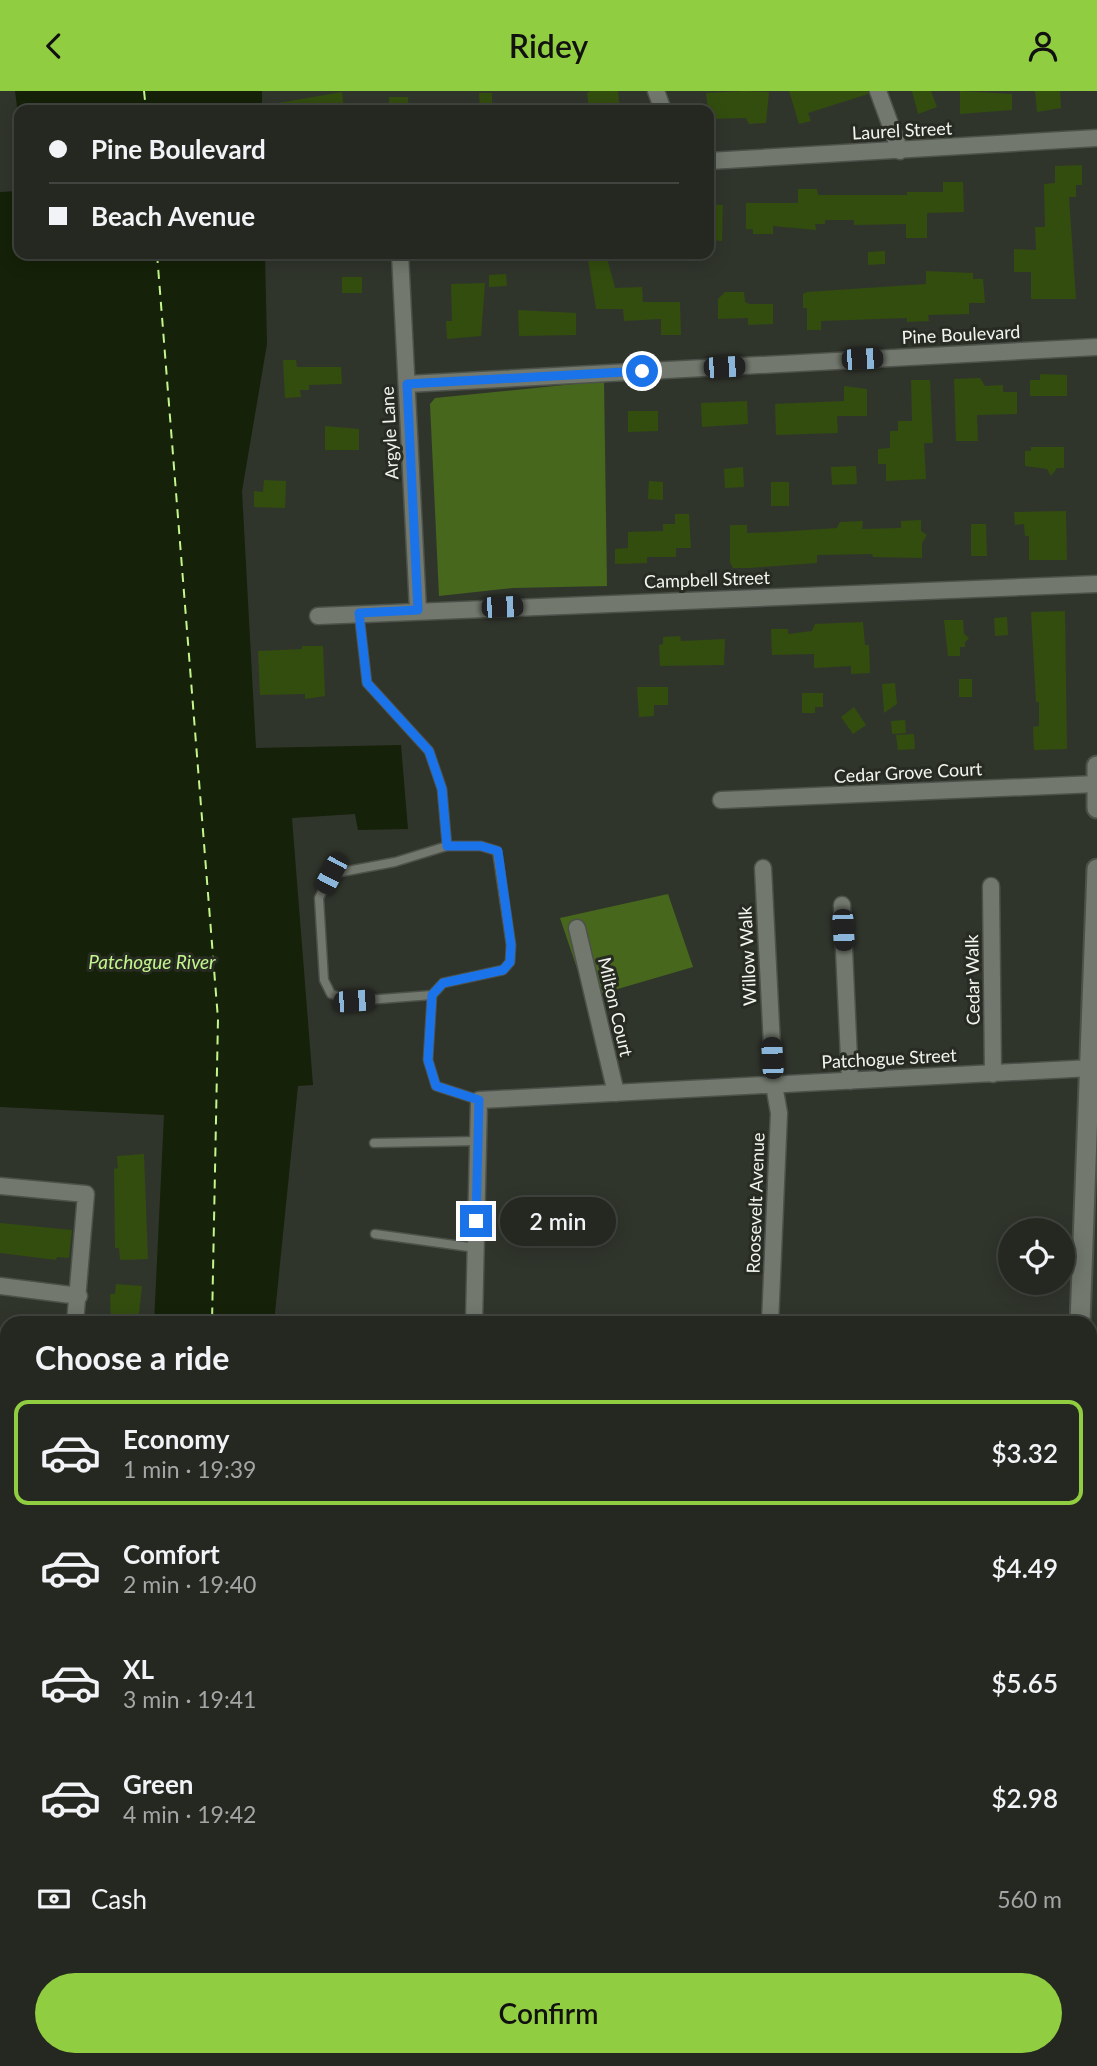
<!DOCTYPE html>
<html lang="en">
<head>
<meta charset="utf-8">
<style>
	:root { --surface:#242821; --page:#30342e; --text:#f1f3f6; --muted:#a3a6a5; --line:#41443f; --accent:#91cd40 }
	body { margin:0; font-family:Lato,sans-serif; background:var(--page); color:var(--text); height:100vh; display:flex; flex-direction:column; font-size:26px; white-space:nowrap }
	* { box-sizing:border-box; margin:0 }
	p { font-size:23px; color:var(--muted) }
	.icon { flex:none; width:38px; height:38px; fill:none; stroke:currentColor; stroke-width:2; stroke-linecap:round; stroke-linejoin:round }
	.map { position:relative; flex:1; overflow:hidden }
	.details { position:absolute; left:0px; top:1225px; width:1097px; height:751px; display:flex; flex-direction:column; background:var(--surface); border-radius:21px 21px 0 0; box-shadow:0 4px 18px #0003,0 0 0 2px var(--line) }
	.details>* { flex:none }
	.hud { position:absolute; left:14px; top:14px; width:700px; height:154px; border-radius:14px; box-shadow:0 4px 18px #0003,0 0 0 2px var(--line); display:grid; align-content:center; height:154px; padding:0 35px; background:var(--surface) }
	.buttons { position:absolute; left:998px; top:1127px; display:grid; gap:14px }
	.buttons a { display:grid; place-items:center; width:77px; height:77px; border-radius:50%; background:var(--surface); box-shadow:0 4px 18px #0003,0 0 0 2px var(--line); font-size:35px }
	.end { position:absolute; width:32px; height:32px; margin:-16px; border:9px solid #1a73e8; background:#fff; box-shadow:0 0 0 4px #fff }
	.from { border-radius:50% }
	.bubble { position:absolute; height:49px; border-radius:24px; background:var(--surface); box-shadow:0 4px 18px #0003,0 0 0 2px var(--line); font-size:23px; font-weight:600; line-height:49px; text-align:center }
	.car { position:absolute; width:21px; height:42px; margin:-21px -10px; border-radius:9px; box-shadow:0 0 5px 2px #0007; background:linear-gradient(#222 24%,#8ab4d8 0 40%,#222 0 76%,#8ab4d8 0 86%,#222 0) }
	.hud b { display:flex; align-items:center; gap:24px; height:66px; font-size:26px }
	.hud b+b { border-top:2px solid var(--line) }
	.hud i { width:18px; height:18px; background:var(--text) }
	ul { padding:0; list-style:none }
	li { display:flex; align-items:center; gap:21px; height:105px; margin:0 14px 10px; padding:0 21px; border:4px solid transparent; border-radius:14px }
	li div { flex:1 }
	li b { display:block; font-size:26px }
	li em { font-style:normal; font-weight:600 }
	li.current { border-color:var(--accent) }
	li>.icon { width:63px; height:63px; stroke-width:1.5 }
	h2 { padding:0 35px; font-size:32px; line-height:84px }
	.pay { display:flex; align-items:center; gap:18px; height:77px; padding:0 35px; font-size:26px }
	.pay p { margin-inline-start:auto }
	.action { display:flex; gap:14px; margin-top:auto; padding:14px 35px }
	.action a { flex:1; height:80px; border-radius:42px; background:var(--accent); color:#111; font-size:28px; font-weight:600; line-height:80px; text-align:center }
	header { display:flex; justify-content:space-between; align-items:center; height:91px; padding:0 35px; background:var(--accent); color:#111; font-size:32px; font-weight:600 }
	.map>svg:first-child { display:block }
	.green { fill:#47671d }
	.water { fill:#152108 }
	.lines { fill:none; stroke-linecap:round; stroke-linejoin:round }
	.ferry { stroke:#c3f68c; stroke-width:2; stroke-dasharray:9 7; stroke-linecap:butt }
	.building { fill:#334d0f }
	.service-casing { stroke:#4c5149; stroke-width:11 }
	.minor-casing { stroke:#4c5149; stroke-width:19 }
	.tertiary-casing { stroke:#4c5149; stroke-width:23 }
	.path { stroke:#959992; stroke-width:2.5; stroke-dasharray:3.5 3.5; stroke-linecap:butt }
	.service { stroke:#72786d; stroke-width:8 }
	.minor { stroke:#72786d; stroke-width:16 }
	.tertiary { stroke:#72786d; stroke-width:19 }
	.route { stroke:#1a73e8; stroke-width:9 }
	.labels { text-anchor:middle; stroke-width:6; stroke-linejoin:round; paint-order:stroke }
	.street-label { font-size:18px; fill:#f2f5ef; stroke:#272b22 }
	.water-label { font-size:19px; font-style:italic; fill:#c3f68c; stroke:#272b22 }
</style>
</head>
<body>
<header><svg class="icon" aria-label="back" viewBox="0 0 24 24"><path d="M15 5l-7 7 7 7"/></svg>Ridey<svg class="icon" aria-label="person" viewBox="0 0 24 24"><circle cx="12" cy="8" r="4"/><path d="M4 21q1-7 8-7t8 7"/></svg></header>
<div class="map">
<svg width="1097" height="1975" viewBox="0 0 1097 1975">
	<rect width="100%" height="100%" fill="#30352c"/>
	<!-- green -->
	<path class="green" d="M604 290 607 495 513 497 439 505 430 313 435 307Z
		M668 803 693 876 587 907 560 827Z
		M620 1224 619 1232H490L491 1225Z
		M1090 1583H1097V1757L1090 1755Z
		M455 1969H534L536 1975H456Z"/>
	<!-- water -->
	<path class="water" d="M15 0H262V19H19V32Z
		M19 100V163H265L267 253 242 400 256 657 401 654 408 738 358 739 355 723 292 727 313 994 298 995 274 1232H154L164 1024 0 1016V101Z
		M1090 1762 1097 1764V1975H599L597 1969H1090Z
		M0 1828 7 1829V1969H421L422 1975H0Z"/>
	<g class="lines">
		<!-- ferry -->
		<path class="ferry" d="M144 0 146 19
			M157 163 218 928 212 1232
			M308 1969 309 1975
			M361 1969 362 1975"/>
	</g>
	<!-- building -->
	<path class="building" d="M590 0H618L620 19H589L587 2Z
		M744 0 769 1 766 32 749 33 746 27 709 28 706 2Z
		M789 0H868V3L808 22 811 30 799 33Z
		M912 0H931L937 16 918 23Z
		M960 0 1012 3V19L960 23Z
		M1035 0H1060L1061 17 1037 21Z
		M342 1 344 18 278 19V12Z
		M479 2H492V19H480Z
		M389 6H408L409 19H389Z
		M1082 74V94H1076V106H1069L1076 208H1031V181H1014V158L1036 159 1035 136H1045L1044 93 1055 92V75Z
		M943 91H963L964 121 927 122V147H906V133L854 134V129H825V133H815L816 139 773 135V143H753V138H746V112H798V98H817L818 104H907V101H943Z
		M710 113 723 114 722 150 709 149Z
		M885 160V173L868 174V161Z
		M587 163H606L615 197 642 196 643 211H680L681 244H661V228L624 230 623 218H596Z
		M926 180 973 182V188H983L985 212H969V223L928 224 929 230 907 231V227L821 230V239H807V217H803V203L807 201 926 193Z
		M506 183 507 195 489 196V184Z
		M342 186H362V202H342Z
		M485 192 481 245 447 248 446 230H452L451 193Z
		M725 201H744L745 211 749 213H773V233L748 234V227L718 228V208Z
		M518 219 576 222V244L519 245Z
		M283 269H296L297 276H341L342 293 309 294V299H300L301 306 285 307Z
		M1040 283 1067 284V305H1030V289H1040Z
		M980 287 985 295 1003 294V301H1017V323L977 324 978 350H956L954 288Z
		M911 289H930L933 352H924L926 388 886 390V373H878V358L890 357V340H898V330H912Z
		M844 295 867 298V325H837L838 342 776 344 775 313 844 310Z
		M747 310 748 333 702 336 701 312Z
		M628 320H658V340L628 341Z
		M325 335 359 338V359H325Z
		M1031 356H1064V377H1057L1051 385 1047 378 1025 375V360H1031Z
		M856 375 857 393 832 394 831 376Z
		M743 376 744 396 725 397 724 378Z
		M264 389 286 390 285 417 254 416V400L263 401Z
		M649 390 663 391V409L648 408Z
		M771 391H789V415H771Z
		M1066 420 1067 469H1029V445H1025L1024 433 1015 434 1014 421Z
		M675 423H689L691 457H676V466H647V472L615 473V458L628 457V441L663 440V433H675Z
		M921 429V440L927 444 922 452V467L873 466 872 463 817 464V472L749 477H733L730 471V434H747V442L778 441 837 437 840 431 863 430 862 438 901 437V430Z
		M971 433H986L987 465H971Z
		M1065 520 1067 658 1034 659 1033 636 1039 635V611H1036L1031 521Z
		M1007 526 1008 544 995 545 994 527Z
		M944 529H963L964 543 969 547 965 551V556H960V565H948Z
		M863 531 865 554H869L870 582 851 583V575L814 577V563L772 564 771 538H788V543L812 540 815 533Z
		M680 545 681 550 725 548 724 574 660 575 659 554 663 553V546Z
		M302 555H323L325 605 305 608V603L260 604 258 560 302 558Z
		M959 588H972V606H959Z
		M895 592 897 613 884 622 882 593Z
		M637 596H668V614H654V625L639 626Z
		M802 602H823V616H815V622H802Z
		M854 616 866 634 853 643 841 626Z
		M905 629 906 642 892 643 891 630Z
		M914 643 915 658 898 659 896 644Z
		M144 1063 148 1168 120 1169 119 1157H115L114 1078 118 1077 117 1065Z
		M0 1132 72 1139 69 1167 57 1166 56 1169 0 1162Z
		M116 1193 142 1195 138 1232H111L110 1203H115Z"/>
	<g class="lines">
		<!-- service casing -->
		<g class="service-casing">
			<path id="service" d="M359 523 367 592 429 660 442 698 447 755H481L497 760 511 854 510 871 503 879 443 892 432 904 428 969 436 995 479 1009
				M432 904 354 910 331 903 324 889 319 807 331 783 395 771 447 755
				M374 1052 478 1050
				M375 1143 476 1157
				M445 1969 446 1975
				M565 1969 566 1975"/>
		</g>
		<!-- minor casing -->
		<g class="minor-casing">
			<path id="minor" d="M656 0 663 19
				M878 0 900 60
				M709 70 1097 47
				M400 163 418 519
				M407 293 1097 256
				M318 525 1097 493
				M721 709 1096 693
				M763 777 774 994 779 1022 770 1232
				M991 795 993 983
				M842 814 850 990
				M577 837 616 1002
				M0 1095 86 1103 75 1232
				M0 1195 79 1205
				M474 1232 479 1009 1091 977
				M0 1473 7 1472
				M0 1654 7 1653"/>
		</g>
		<!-- tertiary casing -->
		<g class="tertiary-casing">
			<path id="tertiary" d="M1097 675V717
				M1080 1232 1097 778
				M1090 1570H1097"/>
		</g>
		<!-- path -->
		<path class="path" d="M1090 1664 1097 1665"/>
		<!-- service -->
		<use href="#service" class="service"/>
		<!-- minor -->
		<use href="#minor" class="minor"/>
		<!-- tertiary -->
		<use href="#tertiary" class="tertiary"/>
	</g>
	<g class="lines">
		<!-- route -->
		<path class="route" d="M476 1130 479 1009 436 995 428 969 432 904 443 892 503 879 510 871 511 854 498 760 481 755H447L442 698 429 660 367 592 359 522 418 519 407 293 642 280"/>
	</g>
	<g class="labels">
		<!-- street labels -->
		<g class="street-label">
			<text transform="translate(902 40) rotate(-3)" y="6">Laurel Street</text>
			<text transform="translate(961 244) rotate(-3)" y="6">Pine Boulevard</text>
			<text transform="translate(390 342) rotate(-93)" y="6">Argyle Lane</text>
			<text transform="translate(707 489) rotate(-2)" y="6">Campbell Street</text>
			<text transform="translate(908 682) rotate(-3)" y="6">Cedar Grove Court</text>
			<text transform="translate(748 865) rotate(-93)" y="6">Willow Walk</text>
			<text transform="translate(973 889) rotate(-91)" y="6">Cedar Walk</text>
			<text transform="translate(615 916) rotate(77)" y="6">Milton Court</text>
			<text transform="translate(889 968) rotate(-3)" y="6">Patchogue Street</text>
			<text transform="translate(756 1112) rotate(-88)" y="6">Roosevelt Avenue</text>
		</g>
		<!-- water labels -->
		<g class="water-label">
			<text x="152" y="878">Patchogue River</text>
		</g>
	</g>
</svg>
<div class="buttons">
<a><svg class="icon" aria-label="locate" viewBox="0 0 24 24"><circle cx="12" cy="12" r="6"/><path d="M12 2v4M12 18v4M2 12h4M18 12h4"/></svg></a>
</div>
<i class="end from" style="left:642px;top:280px"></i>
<i class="end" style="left:476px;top:1130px"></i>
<div class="bubble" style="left:500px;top:1106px;width:116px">2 min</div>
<i class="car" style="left:862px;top:268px;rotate:87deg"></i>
<i class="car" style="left:724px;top:276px;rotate:87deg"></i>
<i class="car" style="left:502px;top:516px;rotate:88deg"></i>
<i class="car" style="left:331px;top:783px;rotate:208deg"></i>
<i class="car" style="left:843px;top:839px;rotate:177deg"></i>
<i class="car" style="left:354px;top:910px;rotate:86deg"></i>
<i class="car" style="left:772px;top:967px;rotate:357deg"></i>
<div class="hud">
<b><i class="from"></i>Pine Boulevard</b>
<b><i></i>Beach Avenue</b>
</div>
<section class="details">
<h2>Choose a ride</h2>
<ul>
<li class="current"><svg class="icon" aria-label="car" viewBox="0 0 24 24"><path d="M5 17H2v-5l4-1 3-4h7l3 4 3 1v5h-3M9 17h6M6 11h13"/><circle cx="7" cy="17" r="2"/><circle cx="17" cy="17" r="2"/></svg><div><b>Economy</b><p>1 min · 19:39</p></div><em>$3.32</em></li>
<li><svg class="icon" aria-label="car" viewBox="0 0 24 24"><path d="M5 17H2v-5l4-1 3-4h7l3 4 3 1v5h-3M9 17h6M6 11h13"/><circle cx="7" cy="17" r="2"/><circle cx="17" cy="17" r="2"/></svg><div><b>Comfort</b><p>2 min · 19:40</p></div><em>$4.49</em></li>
<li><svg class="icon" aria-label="car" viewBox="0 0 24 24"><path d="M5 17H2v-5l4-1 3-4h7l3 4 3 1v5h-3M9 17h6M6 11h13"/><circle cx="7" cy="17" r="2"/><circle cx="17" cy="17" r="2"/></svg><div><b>XL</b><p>3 min · 19:41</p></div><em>$5.65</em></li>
<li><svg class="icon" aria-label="car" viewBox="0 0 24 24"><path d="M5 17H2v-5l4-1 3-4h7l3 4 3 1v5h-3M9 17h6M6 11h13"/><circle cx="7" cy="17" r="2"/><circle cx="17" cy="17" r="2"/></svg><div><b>Green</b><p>4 min · 19:42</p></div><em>$2.98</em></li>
</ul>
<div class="pay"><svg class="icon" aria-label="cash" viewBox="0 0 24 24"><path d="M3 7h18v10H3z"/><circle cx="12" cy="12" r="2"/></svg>Cash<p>560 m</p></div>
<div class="action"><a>Confirm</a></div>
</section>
</div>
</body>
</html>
